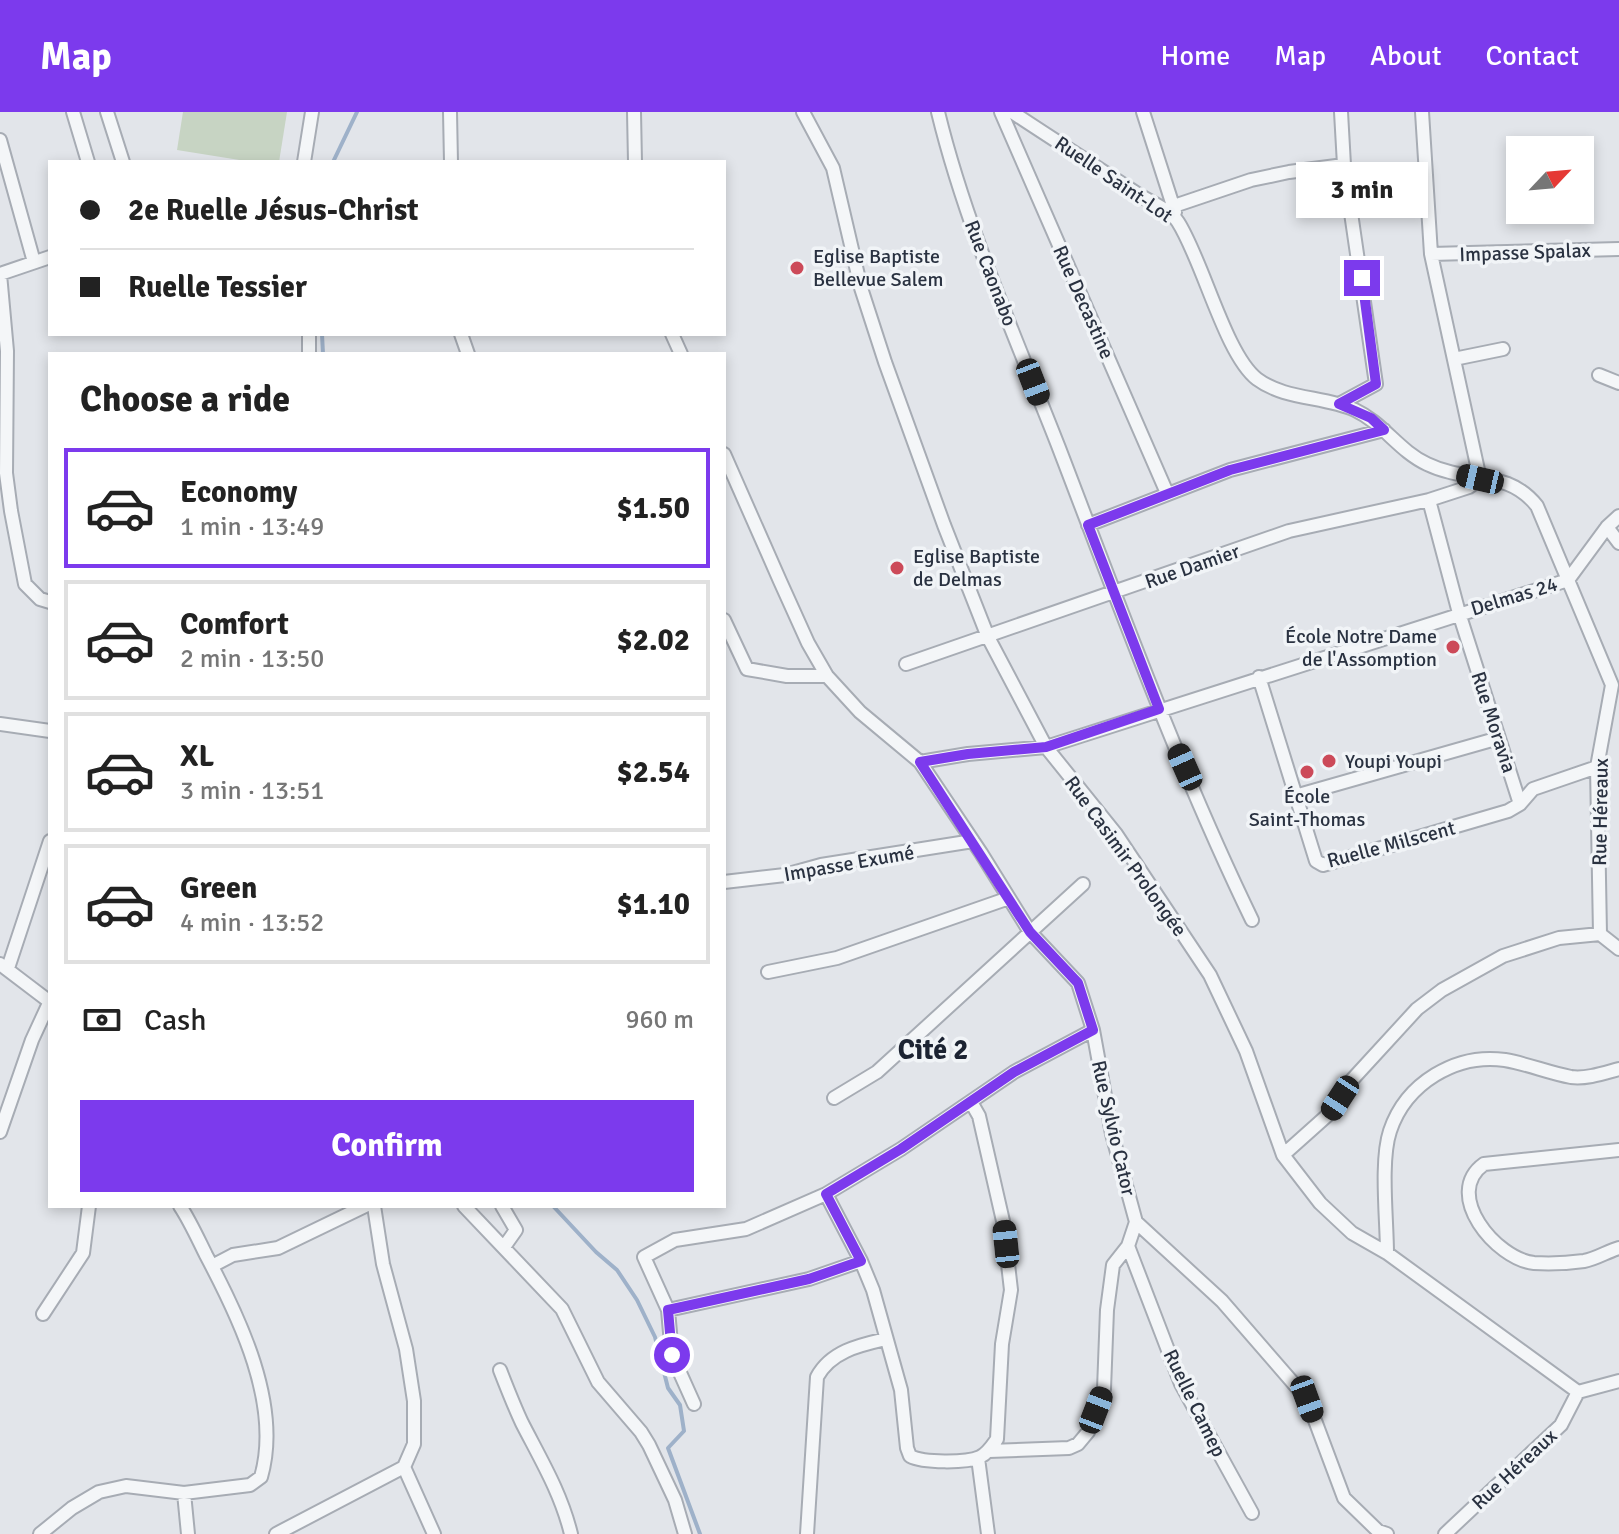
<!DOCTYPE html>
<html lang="en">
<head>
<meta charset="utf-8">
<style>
	:root { --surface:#fff; --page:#f6f6f6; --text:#222; --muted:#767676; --line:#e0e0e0; --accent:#7c3aed }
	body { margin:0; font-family:Signika,sans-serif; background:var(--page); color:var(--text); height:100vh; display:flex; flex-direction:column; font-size:30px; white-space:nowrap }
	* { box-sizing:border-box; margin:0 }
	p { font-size:26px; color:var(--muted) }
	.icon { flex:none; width:44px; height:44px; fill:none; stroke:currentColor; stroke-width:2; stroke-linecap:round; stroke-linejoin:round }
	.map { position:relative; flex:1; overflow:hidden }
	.side { position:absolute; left:48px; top:240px; width:678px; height:856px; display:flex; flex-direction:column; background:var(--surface); border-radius:0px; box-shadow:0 4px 12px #0003 }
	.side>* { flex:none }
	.guide { position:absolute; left:48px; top:48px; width:678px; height:176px; border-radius:0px; box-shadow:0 4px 12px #0003; display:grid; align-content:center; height:176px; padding:0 32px; background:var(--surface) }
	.needle { width:52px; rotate:64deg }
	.fabs { position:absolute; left:1506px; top:24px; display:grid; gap:16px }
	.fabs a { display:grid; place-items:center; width:88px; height:88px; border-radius:0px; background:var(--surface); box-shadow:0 4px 12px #0003; font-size:40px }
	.end { position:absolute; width:36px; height:36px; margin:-18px; border:10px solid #7c3aed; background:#fff; box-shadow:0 0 0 4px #fff }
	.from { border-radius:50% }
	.bubble { position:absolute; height:56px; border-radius:0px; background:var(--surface); box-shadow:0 4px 12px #0003; font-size:26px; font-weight:800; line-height:56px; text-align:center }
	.car { position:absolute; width:24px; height:48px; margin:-24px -12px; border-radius:10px; box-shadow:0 0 6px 2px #0007; background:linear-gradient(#222 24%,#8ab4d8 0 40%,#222 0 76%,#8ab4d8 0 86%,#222 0) }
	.guide b { display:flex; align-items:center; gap:28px; height:76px; font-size:30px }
	.guide b+b { border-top:2px solid var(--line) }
	.guide i { width:20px; height:20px; background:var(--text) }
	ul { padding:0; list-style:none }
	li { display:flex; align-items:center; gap:24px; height:120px; margin:0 16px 12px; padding:0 16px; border:4px solid var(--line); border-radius:0px }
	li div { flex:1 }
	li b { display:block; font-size:30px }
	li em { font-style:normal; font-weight:800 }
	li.selected { border-color:var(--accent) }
	li>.icon { width:72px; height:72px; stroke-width:1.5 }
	h2 { padding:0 32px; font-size:36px; line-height:96px }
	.pay { display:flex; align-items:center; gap:20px; height:88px; padding:0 32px; font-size:30px }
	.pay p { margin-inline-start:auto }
	.action { display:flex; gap:16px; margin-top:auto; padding:16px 32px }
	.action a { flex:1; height:92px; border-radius:0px; background:var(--accent); color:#fff; font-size:32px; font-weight:800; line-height:92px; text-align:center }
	header { display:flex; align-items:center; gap:48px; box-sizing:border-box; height:112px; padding:0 40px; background:var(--accent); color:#fff }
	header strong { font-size:38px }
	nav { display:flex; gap:44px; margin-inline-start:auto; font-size:28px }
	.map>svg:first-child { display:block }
	.green { fill:#c7d4c3 }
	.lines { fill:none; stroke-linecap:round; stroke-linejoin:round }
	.stream { stroke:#9eb1c9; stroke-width:4 }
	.minor-casing { stroke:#a7acb4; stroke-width:16 }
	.minor { stroke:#f4f6f8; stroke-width:12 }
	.route { stroke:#7c3aed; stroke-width:10 }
	.poi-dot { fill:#cc4a59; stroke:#f1f4f7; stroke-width:3 }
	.labels { text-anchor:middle; stroke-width:7; stroke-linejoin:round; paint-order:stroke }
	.street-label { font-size:20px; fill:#2a3241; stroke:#f1f4f7 }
	.poi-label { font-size:20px; fill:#2a3241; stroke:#f1f4f7; text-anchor:start }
	.district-label { font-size:28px; font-weight:bold; fill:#1c2332; stroke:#f1f4f7 }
</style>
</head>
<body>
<header>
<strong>Map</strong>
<nav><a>Home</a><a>Map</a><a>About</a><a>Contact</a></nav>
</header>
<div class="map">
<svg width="1619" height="1422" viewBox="0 0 1619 1422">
	<rect width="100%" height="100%" fill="#e2e5ea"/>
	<!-- green -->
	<path class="green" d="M183 0H287L279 50H252L177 38Z"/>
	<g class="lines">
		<!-- stream -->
		<path class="stream" d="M333 50 357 0
			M322 222 323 242
			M553 1094 596 1140 617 1158 637 1188 655 1225 668 1276 680 1293 684 1319 668 1336 700 1422"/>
		<!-- minor casing -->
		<g class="minor-casing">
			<path id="minor" d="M73 0 88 50
				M107 0 123 50
				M450 0 451 50
				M634 0 635 50
				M803 0 833 56 861 176 885 250 944 413 988 525 1046 635 1116 722 1210 863 1246 939 1283 1043 1320 1091 1352 1121 1387 1141 1578 1280
				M938 0C966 115 1016 226 1059 336 1120 495 1178 655 1252 808
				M1001 0 1167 381
				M1012 0C1054 28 1097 55 1139 83 1151 90 1171 99 1178 110 1203 149 1225 242 1257 267 1285 288 1324 284 1355 298 1383 311 1399 339 1427 352 1468 372 1507 356 1537 394L1612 573 1597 655 1600 822 1619 837
				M1143 0 1175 100
				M0 28 34 150
				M304 50 312 0
				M1174 94 1251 68 1289 60 1344 53
				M1431 142 1619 137
				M50 145 0 162 7 239 6 361 11 399 25 472 40 487 50 490
				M309 222V242
				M461 222 468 242
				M672 222 681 242
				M1454 247 1503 237
				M1599 263 1619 271
				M1339 292 1376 272 1344 53 1341 0
				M724 342 780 469 808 531 827 564 860 600 920 650 981 741 1030 820 1078 871 1093 918 1112 1022 1136 1110 1222 1189 1307 1287 1344 1386 1378 1419 1387 1422
				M1429 388 1459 501 1520 692
				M1088 413 1230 358 1384 318
				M1607 415 1619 431
				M724 508 747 557 787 564H827
				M906 552 1289 419 1429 388 1469 375 1480 367 1431 142 1422 0
				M1259 565 1316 749 1323 753 1508 699 1520 692 1533 677 1597 655
				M0 612 50 619
				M920 650 968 642 1046 635 1568 468 1607 415 1619 404
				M1295 684 1499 626
				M724 770 785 763 821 753 973 729
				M0 852 50 890
				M8 856 50 729
				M768 860 837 846 1009 786
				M834 986 877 960 1083 772
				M0 1020 32 928 50 889
				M1619 1038 1484 1052C1442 1082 1496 1147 1534 1151 1549 1152 1569 1151 1584 1149 1596 1147 1608 1139 1619 1136
				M1283 1043 1330 1001 1350 970 1417 897 1442 878 1503 844 1559 826 1600 822
				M826 1082 861 1149 873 1178 901 1278 907 1336 910 1344C923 1351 966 1351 980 1345 988 1341 992 1334 997 1327L1002 1232 1011 1178 1003 1109 979 1004 971 990
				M374 1094 383 1152 406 1237 414 1289V1332L404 1355
				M464 1094 562 1197 598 1270 641 1320 649 1333 675 1388 685 1422
				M502 1094 516 1118 504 1135
				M1128 1134 1181 1272 1252 1401
				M1387 1141C1387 1108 1380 1049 1390 1019 1406 971 1456 941 1505 948 1528 952 1549 961 1571 965 1587 967 1604 961 1619 957
				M212 1154 233 1143 278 1136 365 1094
				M668 1198 644 1145 675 1128 746 1117 826 1082 901 1037 1014 960 1093 918
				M43 1202 83 1141 89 1094
				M500 1258C507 1276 514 1294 522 1311 541 1348 561 1381 571 1422
				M694 1292 672 1243 668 1198 809 1167 861 1149
				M989 1339 1069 1336 1078 1332 1088 1320 1104 1277 1107 1198 1113 1153 1128 1134 1136 1110
				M978 1346 988 1422
				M404 1355 434 1422
				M184 1381 188 1422
				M40 1422 72 1396 99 1380 126 1374 184 1381 250 1373 261 1365C282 1293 239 1205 206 1143 198 1127 190 1109 180 1094
				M276 1422 404 1355
				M807 1422 817 1265C831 1239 860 1233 886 1227
				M1445 1422 1561 1313 1578 1280 1619 1269"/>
		</g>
		<!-- minor -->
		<use href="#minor" class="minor"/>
	</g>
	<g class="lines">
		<!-- route -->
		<path class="route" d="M672 1243 668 1198 809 1167 861 1149 826 1082 901 1037 1014 960 1093 918 1078 871 1030 820 920 650 968 642 1046 635 1159 597 1088 413 1230 358 1384 318 1371 306 1339 292 1376 272 1362 166"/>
	</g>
	<!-- markers -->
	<g class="poi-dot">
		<circle cx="797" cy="156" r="8"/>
		<circle cx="897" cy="456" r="8"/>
		<circle cx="1453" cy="535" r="8"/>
		<circle cx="1329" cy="649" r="8"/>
		<circle cx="1307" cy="660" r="8"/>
	</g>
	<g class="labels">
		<!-- street labels -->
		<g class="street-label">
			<text transform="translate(1114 67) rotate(34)" y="7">Ruelle Saint-Lot</text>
			<text transform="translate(1525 140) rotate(-2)" y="7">Impasse Spalax</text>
			<text transform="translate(991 161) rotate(69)" y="7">Rue Caonabo</text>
			<text transform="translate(1084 190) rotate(66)" y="7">Rue Decastine</text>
			<text transform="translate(1192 454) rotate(-19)" y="7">Rue Damier</text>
			<text transform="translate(1514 484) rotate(-17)" y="7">Delmas 24</text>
			<text transform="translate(1494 610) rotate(72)" y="7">Rue Moravia</text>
			<text transform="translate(1600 700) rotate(-89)" y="7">Rue Héreaux</text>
			<text transform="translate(1391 732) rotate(-15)" y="7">Ruelle Milscent</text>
			<text transform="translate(1126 744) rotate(54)" y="7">Rue Casimir Prolongée</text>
			<text transform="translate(849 751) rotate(-10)" y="7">Impasse Exumé</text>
			<text transform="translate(1114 1016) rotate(77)" y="7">Rue Sylvio Cator</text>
			<text transform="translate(1195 1291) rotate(64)" y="7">Ruelle Camep</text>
			<text transform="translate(1514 1357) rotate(-43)" y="7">Rue Héreaux</text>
		</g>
		<!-- poi labels -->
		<g class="poi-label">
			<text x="813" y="151">Eglise Baptiste<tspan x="813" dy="23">Bellevue Salem</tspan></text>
			<text x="913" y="451">Eglise Baptiste<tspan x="913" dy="23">de Delmas</tspan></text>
			<text x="1437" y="531" text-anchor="end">École Notre Dame<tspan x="1437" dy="23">de l'Assomption</tspan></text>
			<text x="1345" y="656">Youpi Youpi</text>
			<text x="1307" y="691" text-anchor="middle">École<tspan x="1307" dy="23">Saint-Thomas</tspan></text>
		</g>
		<!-- district labels -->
		<g class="district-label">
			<text x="933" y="947">Cité 2</text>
		</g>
	</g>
</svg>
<div class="fabs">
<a><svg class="needle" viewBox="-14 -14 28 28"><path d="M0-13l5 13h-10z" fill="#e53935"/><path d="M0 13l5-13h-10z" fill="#767676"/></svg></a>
</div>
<i class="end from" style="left:672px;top:1243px"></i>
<i class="end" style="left:1362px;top:166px"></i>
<div class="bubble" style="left:1296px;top:50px;width:132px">3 min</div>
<i class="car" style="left:1033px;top:270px;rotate:159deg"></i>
<i class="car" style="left:1480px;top:367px;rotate:283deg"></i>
<i class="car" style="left:1185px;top:655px;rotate:336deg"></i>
<i class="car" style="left:1340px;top:986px;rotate:213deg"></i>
<i class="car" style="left:1006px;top:1132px;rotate:354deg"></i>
<i class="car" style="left:1307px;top:1287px;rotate:160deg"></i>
<i class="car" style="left:1096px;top:1298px;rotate:21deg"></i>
<div class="guide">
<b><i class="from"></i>2e Ruelle Jésus-Christ</b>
<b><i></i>Ruelle Tessier</b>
</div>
<section class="side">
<h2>Choose a ride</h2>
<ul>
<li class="selected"><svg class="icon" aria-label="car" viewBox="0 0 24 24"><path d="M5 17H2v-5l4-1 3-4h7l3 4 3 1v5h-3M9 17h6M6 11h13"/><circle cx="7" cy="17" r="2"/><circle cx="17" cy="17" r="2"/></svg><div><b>Economy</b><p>1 min · 13:49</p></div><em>$1.50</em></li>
<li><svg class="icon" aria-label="car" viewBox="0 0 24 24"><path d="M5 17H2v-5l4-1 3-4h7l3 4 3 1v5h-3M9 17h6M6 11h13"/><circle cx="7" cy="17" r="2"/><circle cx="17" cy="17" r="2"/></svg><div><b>Comfort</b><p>2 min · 13:50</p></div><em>$2.02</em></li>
<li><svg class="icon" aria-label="car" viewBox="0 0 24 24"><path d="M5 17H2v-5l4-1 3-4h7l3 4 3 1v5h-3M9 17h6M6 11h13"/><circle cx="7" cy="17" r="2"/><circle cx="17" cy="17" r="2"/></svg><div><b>XL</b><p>3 min · 13:51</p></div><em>$2.54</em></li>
<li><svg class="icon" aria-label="car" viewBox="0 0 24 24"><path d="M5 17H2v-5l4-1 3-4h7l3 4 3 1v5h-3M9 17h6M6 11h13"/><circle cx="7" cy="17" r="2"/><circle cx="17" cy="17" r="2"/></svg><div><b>Green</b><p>4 min · 13:52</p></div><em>$1.10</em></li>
</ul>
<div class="pay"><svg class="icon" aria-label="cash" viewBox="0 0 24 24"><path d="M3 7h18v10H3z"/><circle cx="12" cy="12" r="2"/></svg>Cash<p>960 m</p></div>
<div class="action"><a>Confirm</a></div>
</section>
</div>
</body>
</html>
